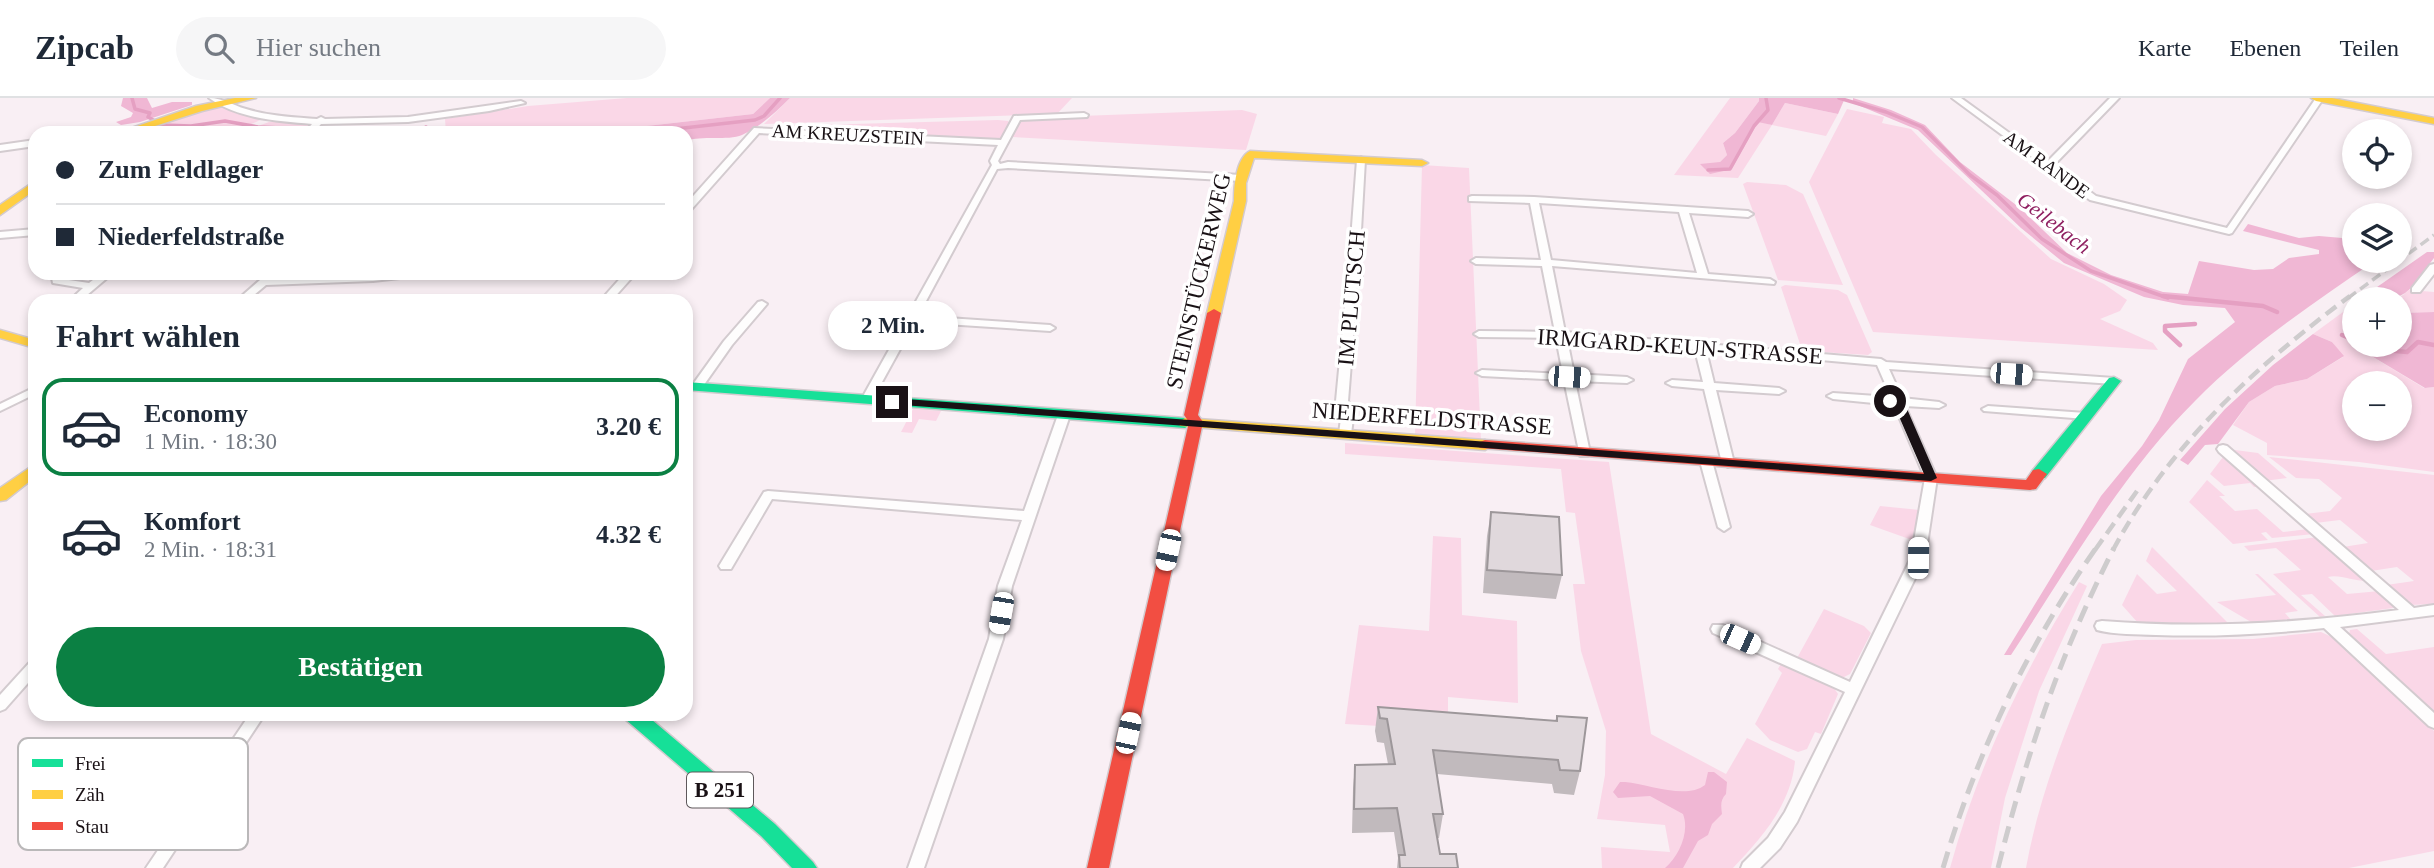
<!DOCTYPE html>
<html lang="de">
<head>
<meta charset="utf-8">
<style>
	:root { --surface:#fff; --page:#f6f6f7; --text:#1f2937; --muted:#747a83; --line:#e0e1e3; --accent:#0b8043 }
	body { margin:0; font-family:"Times New Roman",serif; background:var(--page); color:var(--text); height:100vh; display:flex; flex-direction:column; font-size:26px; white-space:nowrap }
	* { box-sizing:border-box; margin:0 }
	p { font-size:23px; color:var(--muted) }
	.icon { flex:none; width:38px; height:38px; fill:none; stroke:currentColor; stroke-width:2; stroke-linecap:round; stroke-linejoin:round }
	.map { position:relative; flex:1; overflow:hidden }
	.side { position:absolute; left:28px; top:196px; width:665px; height:427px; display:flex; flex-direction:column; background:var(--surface); border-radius:21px; box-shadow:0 4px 10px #0003 }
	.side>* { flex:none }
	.banner { position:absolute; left:28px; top:28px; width:665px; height:154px; border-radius:21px; box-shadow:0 4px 10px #0003; display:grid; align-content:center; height:154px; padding:0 28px; background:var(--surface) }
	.buttons { position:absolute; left:2342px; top:21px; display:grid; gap:14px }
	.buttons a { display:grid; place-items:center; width:70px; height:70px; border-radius:50%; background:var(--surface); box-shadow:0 4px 10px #0003; font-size:35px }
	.end { position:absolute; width:32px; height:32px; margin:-16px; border:9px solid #191115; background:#fff; box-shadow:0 0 0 4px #fff }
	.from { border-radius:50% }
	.bubble { position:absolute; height:49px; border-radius:24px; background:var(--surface); box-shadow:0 4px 10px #0003; font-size:23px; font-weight:600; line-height:49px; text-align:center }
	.car { position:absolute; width:21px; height:42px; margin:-21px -10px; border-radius:9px; box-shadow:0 0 5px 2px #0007; background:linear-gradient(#fff 24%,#345 0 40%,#fff 0 76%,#345 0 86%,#fff 0) }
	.banner b { display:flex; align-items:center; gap:24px; height:66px; font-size:26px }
	.banner b+b { border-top:2px solid var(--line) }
	.banner i { width:18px; height:18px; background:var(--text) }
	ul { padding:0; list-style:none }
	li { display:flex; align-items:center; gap:21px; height:98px; margin:0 14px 10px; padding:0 14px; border:4px solid transparent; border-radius:21px }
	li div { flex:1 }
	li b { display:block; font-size:26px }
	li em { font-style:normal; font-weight:600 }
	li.selected { border-color:var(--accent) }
	li>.icon { width:63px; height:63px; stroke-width:1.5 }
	h2 { padding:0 28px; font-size:32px; line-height:84px }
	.action { display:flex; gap:14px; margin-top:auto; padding:14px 28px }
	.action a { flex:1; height:80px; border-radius:42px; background:var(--accent); color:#fff; font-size:28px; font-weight:600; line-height:80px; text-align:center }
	header { display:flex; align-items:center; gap:42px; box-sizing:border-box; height:98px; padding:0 35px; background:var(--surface); border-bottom:2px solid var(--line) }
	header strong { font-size:33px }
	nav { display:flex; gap:38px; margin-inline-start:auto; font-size:24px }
	.search { width:490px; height:63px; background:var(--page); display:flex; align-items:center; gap:18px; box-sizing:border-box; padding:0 24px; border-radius:38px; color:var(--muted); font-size:26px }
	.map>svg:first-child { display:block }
	.green { fill:#fad7e7; fill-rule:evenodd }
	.forest { fill:#f0b7d4 }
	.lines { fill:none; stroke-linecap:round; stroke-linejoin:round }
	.stream-far1 { stroke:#e5a0c2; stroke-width:3.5 }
	.stream { stroke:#e5a0c2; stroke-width:4.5 }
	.street-casing { stroke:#d3cbcf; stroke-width:4 }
	.fast-casing { stroke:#d3cbcf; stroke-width:3 }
	.slow-casing { stroke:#d3cbcf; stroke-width:3 }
	.jam-casing { stroke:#d3cbcf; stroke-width:3 }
	.street { fill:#fefdfd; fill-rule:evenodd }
	.fast { fill:#16e098; fill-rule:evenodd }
	.slow { fill:#ffcf43; fill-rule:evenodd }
	.jam { fill:#f24e42; fill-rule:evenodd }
	.rail-far2 { stroke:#cecccd; stroke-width:3.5; stroke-dasharray:10 5; stroke-linecap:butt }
	.rail-far1 { stroke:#cecccd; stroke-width:4.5; stroke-dasharray:13 7; stroke-linecap:butt }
	.rail { stroke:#cecccd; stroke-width:5; stroke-dasharray:17 9; stroke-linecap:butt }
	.wall { fill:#c1babd }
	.building { fill:#e0d8dc; stroke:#9d979a; stroke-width:2 }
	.route { fill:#191115 }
	.labels { text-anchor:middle; stroke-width:7; stroke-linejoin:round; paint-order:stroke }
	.far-street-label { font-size:19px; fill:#191115; stroke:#fff }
	.far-water-label { font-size:21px; font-style:italic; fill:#8f2061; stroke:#fff }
	.shield { fill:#fff; stroke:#5e585b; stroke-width:2 }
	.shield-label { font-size:21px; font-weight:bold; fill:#191115 }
	.street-label { font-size:23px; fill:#191115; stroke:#fff }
	.key { fill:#fff; stroke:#bab8b9; stroke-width:2 }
	.key-label { font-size:19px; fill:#191115 }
</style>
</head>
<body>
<header>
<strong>Zipcab</strong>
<div class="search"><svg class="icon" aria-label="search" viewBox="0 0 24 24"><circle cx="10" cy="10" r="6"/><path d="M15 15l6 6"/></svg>Hier suchen</div>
<nav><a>Karte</a><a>Ebenen</a><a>Teilen</a></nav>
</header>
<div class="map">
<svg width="2434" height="770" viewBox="0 0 2434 770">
	<rect width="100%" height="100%" fill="#f9eff4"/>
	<!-- green -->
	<path class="green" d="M627 0H770L753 16 611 32 446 35 445 21 528 8Z
		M790 0H1072L1057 16 764 26Z
		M1730 0H1759V3L1735 35 1723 45 1727 57 1720 64 1732 71 1758 23 1772 27 1785 5 1838 16 1826 38 1772 27 1738 80 1674 77Z
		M218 8H225L260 22C228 39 187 40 153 27Z
		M1847 11 1884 19 1882 25 1911 31 1936 57 2051 161 2104 186 2127 202 2120 213 2100 221 2153 245 2158 252 1873 234 1809 84Z
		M1242 12 1257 16 1246 52 1012 39 1021 22 1027 20Z
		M998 22 1008 23 1011 27 1004 39 998 42 768 30 780 28Z
		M269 24H307L311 28 304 35 250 31Z
		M1422 67 1469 70 1481 343 1415 338Z
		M1747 84 1786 87 1803 96 1843 187 1778 182 1743 86Z
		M1785 187 1838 192 1847 197 1872 254 1868 257 1806 253 1801 249 1781 189Z
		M2409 192 2434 194V214L2399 215 2398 201Z
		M2354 206V247H2361L2358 250 2424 290 2434 289V374L2359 364 2267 357V345L2233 327 2249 304 2275 288 2307 281 2343 259 2332 244 2313 236ZM2354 285H2399V331H2354Z
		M913 311 941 313 936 323 919 321 912 335 901 334Z
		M1345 345 1609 364 1651 636 1726 676 1747 640 1795 663C1791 707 1762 739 1733 770H1602L1601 749 1670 754 1665 727 1597 721 1605 677 1606 633 1581 553 1573 486H1585L1575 415 1566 414 1561 371 1345 356Z
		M2235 352 2258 355 2287 380 2264 383 2232 355Z
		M2223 359 2228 361 2261 389H2254L2250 385 2224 388 2210 376Z
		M2269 359 2434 377V506L2409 507 2386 487 2414 483 2397 469 2371 473 2343 449 2368 445 2340 422 2315 425 2305 416 2330 413 2342 400 2319 381 2296 380Z
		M2207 382 2225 398H2219L2235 413 2257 411 2283 434 2308 431 2314 436 2272 440 2266 434 2261 435 2268 442 2233 446 2189 404Z
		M1880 408 1920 412 1912 442 1870 427Z
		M1433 438 1461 440 1462 517 1517 523 1518 605 1448 599V632L1345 626 1359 527 1429 533Z
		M2318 439 2369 483C2355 484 2340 476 2328 479L2347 496 2380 493 2395 506 2393 510 2335 518 2312 496 2301 497 2325 518 2320 519 2273 476 2301 472 2276 450 2249 453 2244 448Z
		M2152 449 2229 526 2138 525 2122 507 2137 476 2157 496 2177 493 2146 463Z
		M2255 476H2258L2298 513 2285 515 2292 523 2251 524 2217 504 2276 497Z
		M2079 484 2087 488 2039 593 2005 700 1991 770H1950C1978 668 2023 574 2079 484Z
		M1824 511 1864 528 1871 535 1850 576 1842 580 1796 562Z
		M2357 531 2386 556 2434 549V614L2349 537 2350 532Z
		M2321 534 2334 540 2434 633V753L2349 770H2026C2040 692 2071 618 2102 546L2136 542 2253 541Z
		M1782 564 1832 587 1838 596 1821 636 1815 634 1807 651 1798 654 1770 642 1755 626 1782 575 1778 571Z"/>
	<!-- forest -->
	<path class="forest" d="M123 0H147L152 10 172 4H192V7L140 24 121 27 116 24 131 19 133 15 121 8Z
		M770 0H790C775 15 761 28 742 37 728 43 701 37 686 43V35H523L611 32 753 16Z
		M1759 0H1845L1838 16 1785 5 1772 27 1758 24 1732 71 1710 76 1700 66 1720 64 1727 57 1723 45 1735 35 1759 3Z
		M1853 0 1891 12 1925 27 1960 64 2020 110 2067 155 2111 177 2163 194 2188 196 2199 163 2254 172 2273 171 2289 160 2319 156V152L2243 133 2248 126 2299 140 2319 138 2354 141V163H2375C2313 205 2248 249 2195 303 2124 373 2066 473 2011 557H2004L2101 398 2142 348 2159 322 2188 261 2235 224 2225 210 2183 207 2144 199 2064 165 2021 130 1918 32 1853 5Z
		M2427 154H2434V160C2404 199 2411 201 2360 201Z
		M2434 214V289L2425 290 2358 250 2361 247H2399V215Z
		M2313 236 2332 244 2344 258 2307 281 2275 288 2249 304 2218 346 2205 347 2188 367 2180 362 2225 311 2273 267Z
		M1708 674H1714L1727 684 1726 696C1720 702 1721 708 1722 716L1712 726 1708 737 1698 743 1683 770H1665C1679 758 1690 734 1683 716L1650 698 1618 700 1613 694 1620 684H1625C1648 686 1686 702 1705 687Z"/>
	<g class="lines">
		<!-- stream-far1 -->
		<path class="stream-far1" d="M132 0 135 11 150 15 148 19 162 27 191 28 225 23 258 29 328 32 329 35
			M1839 0 1886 14 1922 29 1970 77 1997 97 2042 141 2091 173 2168 200
			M334 35H343
			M425 35 426 29
			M639 35 755 22 764 18 780 0
			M1708 72 1730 71 1754 28 1768 12 1766 0"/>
		<!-- stream -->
		<path class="stream" d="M2163 198 2263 208 2277 214
			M2342 237 2354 242
			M2180 247 2165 233V228L2195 226
			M2365 247 2373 251 2407 254 2418 244 2434 247"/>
		<!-- street casing -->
		<g class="street-casing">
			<path id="street" d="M209 0C223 0 232 7 246 11 269 18 293 19 317 21L321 19 325 21 408 19 521 3 525 5 489 13 408 24 321 26 313 35H304L312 26C278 23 238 21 209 0Z
				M1952 0H1961L2048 63 2110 0H2119L2054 67 2096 98 2227 130 2316 0 2323 1 2232 135 2229 136 2090 102Z
				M1084 15 1088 17 1087 19 1020 22 998 63 1000 66 1008 64 1241 77 1245 80 1241 83 1008 70 997 71 918 218 1050 227 1055 230 1050 233 915 224 871 304 867 305 861 302 992 67 990 63 998 47 759 35 689 114 686 115V106L754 30 1001 42 1014 18Z
				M35 42V48L0 53V47Z
				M1361 59 1365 62 1359 168C1364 175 1362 182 1357 188L1348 303 1354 312 1351 336 1345 340 1339 336 1342 312 1336 303 1347 188C1352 181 1354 176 1349 168L1357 62Z
				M1472 98 1534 99 1748 113 1753 116 1748 119 1689 115 1708 176 1770 181 1775 184 1774 186 1552 168 1565 234 1881 261 1886 264 2114 280 2120 283 2114 286 1889 271 1902 300 1939 304 1945 307 1939 310 1905 308 1937 380 1925 460 1797 724 1780 750 1760 770H1741L1743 765 1768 740 1785 714 1845 594 1713 535 1711 531 1713 527H1723L1850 584 1911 460 1925 380 1894 307 1833 301 1827 298 1833 295 1891 299 1877 267 1706 252 1714 285 1779 290 1785 293 1779 296 1716 292 1734 365 1728 369 1722 365 1704 291 1672 288 1666 285 1672 282 1703 284 1695 252 1567 241 1574 276 1627 279 1633 282 1627 285 1575 283 1590 355 1588 358H1580L1564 282 1482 278 1476 275 1482 272 1563 276 1556 240 1479 239 1474 236 1479 233 1555 234 1542 168 1476 166 1471 163 1476 160 1541 162 1530 105 1469 103V99ZM1539 105 1679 114 1697 175 1551 162Z
				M35 131V137L0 140V134Z
				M2434 166V176L2420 194H2412V190L2430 167Z
				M51 175H61L62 181 89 185 102 175H113L80 203H69L83 190 53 185Z
				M268 175H279L273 181 423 175 418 178 373 183 266 187 247 203H236Z
				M625 175H636L611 203H600Z
				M762 203 767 206 732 247 701 291H693L691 289 724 243 758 204Z
				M35 289V296L0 313V306Z
				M1988 308 2086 315 2092 318 2086 321 1984 313 1982 311Z
				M1064 314 1070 317 1012 488 1003 541 924 770H908L989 541 998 488 1022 422 772 401 731 471H721L719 468 764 394 768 393 1024 413 1058 317Z
				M2223 347 2227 348 2414 510 2434 507V517L2340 529 2434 615V630L2429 628 2324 530C2268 536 2212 539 2156 537 2137 536 2115 537 2097 532L2095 528 2097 524 2102 523C2202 531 2300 525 2399 512L2219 354 2217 351 2219 348Z
				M1706 359 1712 363 1730 429 1724 433 1718 429 1700 363Z
				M35 563V577L5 611 0 613V597L30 564Z
				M250 616H265L163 770H146Z"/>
		</g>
		<!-- fast casing -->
		<g class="fast-casing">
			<path id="fast" d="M2114 279 2121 283 2045 380H2033L2031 376 2033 372 2109 280Z
				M686 284 1185 320 1192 325 1185 330 686 292Z
				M623 616H645L775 726 813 764 817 770H792L761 738 625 621Z"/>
		</g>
		<!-- slow casing -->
		<g class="slow-casing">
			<path id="slow" d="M235 0H256L202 13 133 35H117L196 8Z
				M2311 0H2332L2434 20V26L2316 3Z
				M1250 53 1422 62 1428 65 1422 68 1254 60 1246 85V103L1221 215 1214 219 1207 215 1234 103C1234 88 1236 60 1250 53Z
				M35 83V92L0 117V107Z
				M0 232 35 242V250L0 240Z
				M1185 320 1485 342 1493 347 1485 352 1180 328 1178 325Z
				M35 366V379L6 402 0 403V390Z"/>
		</g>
		<!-- jam casing -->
		<g class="jam-casing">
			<path id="jam" d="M1214 211 1221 215 1198 317 1203 324 1109 770H1087L1189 324 1184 317 1207 215Z
				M1485 342 2026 382 2033 372 2039 371 2047 376 2036 391 2030 392 1480 350 1477 347 1480 344Z"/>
		</g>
		<!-- street -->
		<use href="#street" class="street"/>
		<!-- fast -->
		<use href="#fast" class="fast"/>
		<!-- slow -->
		<use href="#slow" class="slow"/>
		<!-- jam -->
		<use href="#jam" class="jam"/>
		<!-- rail-far2 -->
		<path class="rail-far2" d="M2348 200 2434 137"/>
		<!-- rail-far1 -->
		<path class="rail-far1" d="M2095 452 2137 393
			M2113 452C2169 347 2256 268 2350 198"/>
		<!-- rail -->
		<path class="rail" d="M1943 770C1977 654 2027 549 2096 450
			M1998 770C2027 655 2060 556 2114 450"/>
	</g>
	<!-- wall -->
	<path class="wall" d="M1491 414 1562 477 1556 501 1483 495 1487 438Z
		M1378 609 1555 623 1557 618 1580 673 1574 697 1554 695 1552 686 1437 676 1443 716 1439 740H1437L1440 756 1458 770H1397L1398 760 1394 734 1352 735 1353 691 1355 667 1388 666 1384 645 1377 644 1375 633Z"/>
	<!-- building -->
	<path class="building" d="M1491 414 1559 419 1562 477 1487 472Z
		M1378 609 1557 623V618L1587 620 1580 673 1560 672 1558 662 1433 652 1443 716H1433L1440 756H1456L1458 770H1400L1399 757H1405L1397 710 1354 711 1355 667 1395 666 1387 621 1380 620Z"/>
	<!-- route -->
	<path class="route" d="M892 300 1924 376 1894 307 1885 303 1890 300 1904 304 1937 380 1931 383 888 306 887 304Z"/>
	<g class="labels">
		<!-- far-street labels -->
		<g class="far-street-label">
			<text transform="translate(848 36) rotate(3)" y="7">AM KREUZSTEIN</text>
			<text transform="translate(2047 66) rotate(36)" y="7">AM RANDE</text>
		</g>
		<!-- far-water labels -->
		<g class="far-water-label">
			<text transform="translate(2054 125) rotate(38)" y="7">Geilebach</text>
		</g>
		<!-- shield labels -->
		<rect class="shield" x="687" y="674.5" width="66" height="35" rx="5"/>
		<g class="shield-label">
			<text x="720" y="699">B 251</text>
		</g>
		<!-- street labels -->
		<g class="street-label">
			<text transform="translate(1198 183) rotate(-77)" y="8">STEINSTÜCKERWEG</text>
			<text transform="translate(1351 200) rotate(-85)" y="8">IM PLUTSCH</text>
			<text transform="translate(1680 248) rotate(4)" y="8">IRMGARD-KEUN-STRASSE</text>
			<text transform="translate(1432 320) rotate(4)" y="8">NIEDERFELDSTRASSE</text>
		</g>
	</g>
	<!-- legend -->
	<rect x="18" y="640" width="230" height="112" rx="10" class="key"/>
	<rect x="32" y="661" width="31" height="8" fill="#16e098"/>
	<rect x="32" y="692" width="31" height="9" fill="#ffcf43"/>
	<rect x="32" y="724" width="31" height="8" fill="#f24e42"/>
	<g class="key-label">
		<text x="75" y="672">Frei</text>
		<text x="75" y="703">Zäh</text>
		<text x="75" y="735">Stau</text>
	</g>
</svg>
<div class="buttons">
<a><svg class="icon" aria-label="locate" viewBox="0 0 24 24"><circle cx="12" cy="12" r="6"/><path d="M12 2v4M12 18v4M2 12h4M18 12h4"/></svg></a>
<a><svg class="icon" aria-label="layers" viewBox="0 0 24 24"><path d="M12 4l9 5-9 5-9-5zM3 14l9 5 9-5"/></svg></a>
<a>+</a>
<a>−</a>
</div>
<i class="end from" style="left:1890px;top:303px"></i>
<i class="end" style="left:892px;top:304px"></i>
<div class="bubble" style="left:828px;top:203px;width:130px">2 Min.</div>
<i class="car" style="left:2011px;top:276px;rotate:94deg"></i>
<i class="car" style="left:1569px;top:279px;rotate:93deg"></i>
<i class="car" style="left:1168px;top:452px;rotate:192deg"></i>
<i class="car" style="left:1918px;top:460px;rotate:1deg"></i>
<i class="car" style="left:1001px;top:515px;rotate:190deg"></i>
<i class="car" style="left:1740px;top:541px;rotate:114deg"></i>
<i class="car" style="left:1128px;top:635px;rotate:12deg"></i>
<div class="banner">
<b><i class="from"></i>Zum Feldlager</b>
<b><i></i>Niederfeldstraße</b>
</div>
<section class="side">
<h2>Fahrt wählen</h2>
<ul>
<li class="selected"><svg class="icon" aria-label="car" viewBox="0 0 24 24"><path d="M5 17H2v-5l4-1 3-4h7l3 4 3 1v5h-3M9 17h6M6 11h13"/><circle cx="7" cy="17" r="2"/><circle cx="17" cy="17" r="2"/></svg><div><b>Economy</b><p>1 Min. · 18:30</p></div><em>3.20 €</em></li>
<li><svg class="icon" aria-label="car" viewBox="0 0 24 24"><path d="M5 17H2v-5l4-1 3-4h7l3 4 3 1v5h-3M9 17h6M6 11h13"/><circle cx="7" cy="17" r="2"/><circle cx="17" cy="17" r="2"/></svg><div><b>Komfort</b><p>2 Min. · 18:31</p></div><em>4.32 €</em></li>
</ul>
<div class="action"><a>Bestätigen</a></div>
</section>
</div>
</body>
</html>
